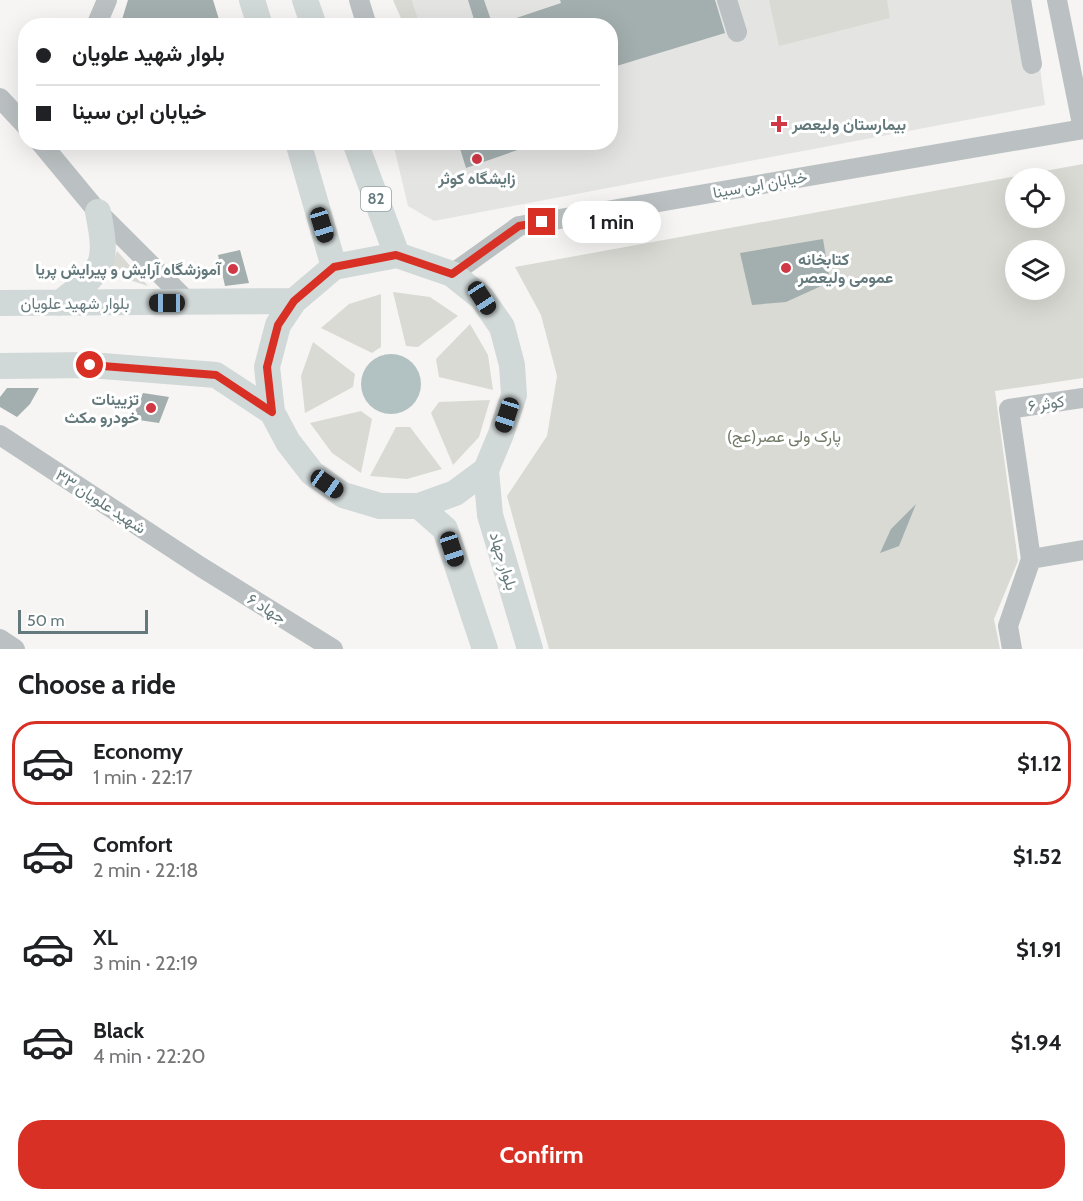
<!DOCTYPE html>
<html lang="en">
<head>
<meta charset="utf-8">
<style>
	:root { --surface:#fff; --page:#f6f6f6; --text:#202124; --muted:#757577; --line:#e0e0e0; --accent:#d93025 }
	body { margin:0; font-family:Cabin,Vazirmatn,sans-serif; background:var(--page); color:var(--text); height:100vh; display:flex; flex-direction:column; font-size:22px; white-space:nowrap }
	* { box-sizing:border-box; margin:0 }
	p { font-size:20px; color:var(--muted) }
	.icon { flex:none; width:33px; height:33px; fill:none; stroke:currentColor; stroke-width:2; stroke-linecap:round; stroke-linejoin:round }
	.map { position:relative; height:649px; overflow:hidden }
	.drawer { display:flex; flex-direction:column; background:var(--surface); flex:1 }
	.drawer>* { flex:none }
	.guide { position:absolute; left:18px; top:18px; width:600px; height:132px; border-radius:24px; box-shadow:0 6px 24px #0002; display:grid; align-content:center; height:132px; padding:0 18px; background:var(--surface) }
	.fabs { position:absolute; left:1005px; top:168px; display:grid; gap:12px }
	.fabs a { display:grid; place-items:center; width:60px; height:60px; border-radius:50%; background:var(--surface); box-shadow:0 6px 24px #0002; font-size:30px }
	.scale { position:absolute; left:18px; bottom:15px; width:130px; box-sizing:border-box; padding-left:6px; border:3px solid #64797b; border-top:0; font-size:16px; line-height:21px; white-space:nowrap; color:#64797b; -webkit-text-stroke:4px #fff; paint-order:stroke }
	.end { position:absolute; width:27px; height:27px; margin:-14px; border:8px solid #d93025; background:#fff; box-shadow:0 0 0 3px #fff }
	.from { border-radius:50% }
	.bubble { position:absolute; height:42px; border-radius:21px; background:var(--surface); box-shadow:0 6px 24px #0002; font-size:20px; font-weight:700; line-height:42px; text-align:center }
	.car { position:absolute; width:18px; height:36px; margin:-18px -9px; border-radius:8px; box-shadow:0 0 4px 2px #0007; background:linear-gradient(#222 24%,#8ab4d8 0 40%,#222 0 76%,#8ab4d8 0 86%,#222 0) }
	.guide b { display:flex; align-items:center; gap:21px; height:57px; font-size:22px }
	.guide b+b { border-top:2px solid var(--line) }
	.guide i { width:15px; height:15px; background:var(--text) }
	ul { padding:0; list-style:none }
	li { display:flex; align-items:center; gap:18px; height:84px; margin:0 12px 9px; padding:0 6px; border:3px solid transparent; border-radius:24px }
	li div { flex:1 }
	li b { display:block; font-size:22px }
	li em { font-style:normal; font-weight:700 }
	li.on { border-color:var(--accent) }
	li>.icon { width:54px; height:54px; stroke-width:1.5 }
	h2 { padding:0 18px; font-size:27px; line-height:72px }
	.cta { display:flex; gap:12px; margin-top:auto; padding:12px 18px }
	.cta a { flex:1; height:69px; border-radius:24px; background:var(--accent); color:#fff; font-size:24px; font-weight:700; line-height:69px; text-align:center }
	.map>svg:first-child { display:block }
	.built { fill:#e4e5e3 }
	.green { fill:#d8dad3; fill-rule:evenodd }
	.water { fill:#b2c2c2 }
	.building { fill:#a3aeaf }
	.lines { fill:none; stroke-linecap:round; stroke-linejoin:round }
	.minor { stroke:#bbc1c2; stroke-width:20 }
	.major { stroke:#d1d8d8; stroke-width:26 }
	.route { stroke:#d93025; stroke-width:8 }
	.poi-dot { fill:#d13845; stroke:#fff; stroke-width:2 }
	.labels { text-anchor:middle; stroke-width:6; stroke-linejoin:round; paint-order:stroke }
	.shield { fill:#fff; stroke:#92a1a3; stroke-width:1.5 }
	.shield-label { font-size:15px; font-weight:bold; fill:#64797b }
	.poi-label { font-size:16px; font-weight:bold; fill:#64797b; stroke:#fff; text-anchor:start }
	.street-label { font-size:16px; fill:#64797b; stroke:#fff }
	.park-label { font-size:16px; fill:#707966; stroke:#fff }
</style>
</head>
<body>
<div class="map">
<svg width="1083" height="649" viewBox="0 0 1083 649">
	<rect width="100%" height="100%" fill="#f6f5f3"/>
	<!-- built -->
	<path class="built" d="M412 0H1031L1045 105 434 221 408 206 393 143 610 142V26L420 25Z"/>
	<!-- green -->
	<path class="green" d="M393 0H412L420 25H404Z
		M769 0H887L890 18 779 46Z
		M1083 164V378L995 391 1018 561 994 619 1000 649H549L507 496 547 436 557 376 541 315 515 267ZM1016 178H1054V218H1016ZM1016 250H1054V290H1016Z
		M117 251 148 286 109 273Z
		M393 292 430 297 458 316 418 347 406 346Z
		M381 294V347L372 353 321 328 349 304Z
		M470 324 488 355 493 390 439 377 436 359Z
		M313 342 355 374 353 387 305 413 301 376Z
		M490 400 479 437 453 465 431 413 439 402Z
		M361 411 372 419 361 473 332 453 310 423Z
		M396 427H410L442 469 407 479 370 476Z"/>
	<!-- water -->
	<path class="water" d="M361 384a30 30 0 1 1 60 0a30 30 0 1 1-60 0Z"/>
	<!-- building -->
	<path class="building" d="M128 0H213L221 26H120Z
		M468 0H484L493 26H476Z
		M560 0H715L725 33 610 68V26H501V23L561 3Z
		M458 142H532V145L466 168Z
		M823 239 830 282 786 302 752 305 740 253Z
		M240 250 249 283 225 286 218 255Z
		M7 388H39L30 404 17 417 0 407V397Z
		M143 393 169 397 159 423 132 419Z
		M916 504 899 546 880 553 891 529Z"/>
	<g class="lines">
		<!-- minor -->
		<path class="minor" d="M359 0 367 26
			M727 0 737 32
			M1021 0 1032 64
			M1057 0 1083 129
			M96 26 107 0
			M0 98 26 126
			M40 142 98 212 189 303
			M452 274 519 226 1083 129
			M0 435 201 567 333 649
			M1031 559 1083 550
			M0 639 15 649
			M1012 649 1008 626 1031 559 1009 409 1083 398"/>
		<!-- major -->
		<path class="major" d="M252 0 260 26
			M305 0 314 26
			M298 142 334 267
			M355 142 397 255
			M397 255 452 274 482 298 502 327 512 365 514 395 501 434 486 470 455 493 419 506H380L343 495 312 473 288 442 272 412 267 367 278 325 294 301 334 267Z
			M0 303 294 301
			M60 303C103 269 109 267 98 212
			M0 366 90 365 216 375 272 412
			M486 470 490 515 530 649
			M419 506 445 529 485 649"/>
	</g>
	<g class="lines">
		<!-- route -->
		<path class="route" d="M90 365 216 375 272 412 267 367 278 325 294 301 334 267 396 255 452 274 519 226 542 222"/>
	</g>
	<!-- markers -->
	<g class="poi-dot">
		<path d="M776 115h6v6h6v6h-6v6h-6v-6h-6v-6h6z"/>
		<circle cx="477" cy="159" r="6"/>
		<circle cx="786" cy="268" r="6"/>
		<circle cx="233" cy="269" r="6"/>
		<circle cx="151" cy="408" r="6"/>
	</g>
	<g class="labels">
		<!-- shield labels -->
		<rect class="shield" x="361" y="187" width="30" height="24" rx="4.5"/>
		<g class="shield-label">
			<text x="376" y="204">82</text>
		</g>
		<!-- poi labels -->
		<g class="poi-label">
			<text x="792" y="130">بیمارستان ولیعصر</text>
			<text x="477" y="184" text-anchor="middle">زایشگاه کوثر</text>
			<text x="798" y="265">کتابخانه<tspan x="798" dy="18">عمومی ولیعصر</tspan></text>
			<text x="221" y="275" text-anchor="end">آموزشگاه آرایش و پیرایش پریا</text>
			<text x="139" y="405" text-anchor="end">تزیینات<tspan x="139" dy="18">خودرو مکث</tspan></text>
		</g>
		<!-- street labels -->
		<g class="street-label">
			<text transform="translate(760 184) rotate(-10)" y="6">خیابان ابن سینا</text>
			<text x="75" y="309">بلوار شهید علویان</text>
			<text transform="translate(1046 403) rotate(-8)" y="6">کوثر ۶</text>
			<text transform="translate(101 501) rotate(33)" y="6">شهید علویان ۳۳</text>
			<text transform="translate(504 561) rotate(73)" y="6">بلوار جهاد</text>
			<text transform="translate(267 608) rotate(32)" y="6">جهاد ۶</text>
		</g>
		<!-- park labels -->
		<g class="park-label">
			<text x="784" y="442">پارک ولی عصر(عج)</text>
		</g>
	</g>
</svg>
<div class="fabs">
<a><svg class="icon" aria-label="locate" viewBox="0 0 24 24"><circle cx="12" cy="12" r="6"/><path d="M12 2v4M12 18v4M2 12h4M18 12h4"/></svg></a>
<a><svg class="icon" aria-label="layers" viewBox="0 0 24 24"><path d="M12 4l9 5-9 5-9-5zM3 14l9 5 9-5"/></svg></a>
</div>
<div class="scale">50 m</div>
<i class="end from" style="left:90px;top:365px"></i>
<i class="end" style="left:542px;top:222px"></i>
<div class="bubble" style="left:562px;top:201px;width:99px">1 min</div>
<i class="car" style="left:322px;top:225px;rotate:163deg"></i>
<i class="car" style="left:482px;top:298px;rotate:147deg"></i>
<i class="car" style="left:167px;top:303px;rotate:270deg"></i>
<i class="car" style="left:507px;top:415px;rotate:198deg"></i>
<i class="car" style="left:327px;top:484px;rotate:125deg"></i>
<i class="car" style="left:452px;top:549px;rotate:162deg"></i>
<div class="guide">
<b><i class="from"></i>بلوار شهید علویان</b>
<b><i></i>خیابان ابن سینا</b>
</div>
</div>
<section class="drawer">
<h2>Choose a ride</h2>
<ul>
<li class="on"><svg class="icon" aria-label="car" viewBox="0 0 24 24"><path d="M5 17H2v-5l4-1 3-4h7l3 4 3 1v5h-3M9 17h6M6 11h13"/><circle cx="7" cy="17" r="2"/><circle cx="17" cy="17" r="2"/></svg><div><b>Economy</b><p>1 min · 22:17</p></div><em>$1.12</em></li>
<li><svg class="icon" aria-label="car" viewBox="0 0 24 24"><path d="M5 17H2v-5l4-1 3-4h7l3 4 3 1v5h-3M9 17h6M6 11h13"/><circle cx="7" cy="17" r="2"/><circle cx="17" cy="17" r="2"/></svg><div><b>Comfort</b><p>2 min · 22:18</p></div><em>$1.52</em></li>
<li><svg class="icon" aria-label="car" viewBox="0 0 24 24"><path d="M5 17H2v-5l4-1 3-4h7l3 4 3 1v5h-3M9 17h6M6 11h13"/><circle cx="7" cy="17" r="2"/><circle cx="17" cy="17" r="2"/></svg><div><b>XL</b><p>3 min · 22:19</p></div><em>$1.91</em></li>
<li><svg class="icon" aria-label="car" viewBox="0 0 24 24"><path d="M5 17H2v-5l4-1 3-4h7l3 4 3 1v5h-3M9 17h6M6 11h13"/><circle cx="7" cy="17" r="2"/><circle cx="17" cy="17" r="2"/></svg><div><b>Black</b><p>4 min · 22:20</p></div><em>$1.94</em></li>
</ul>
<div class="cta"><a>Confirm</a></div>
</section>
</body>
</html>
